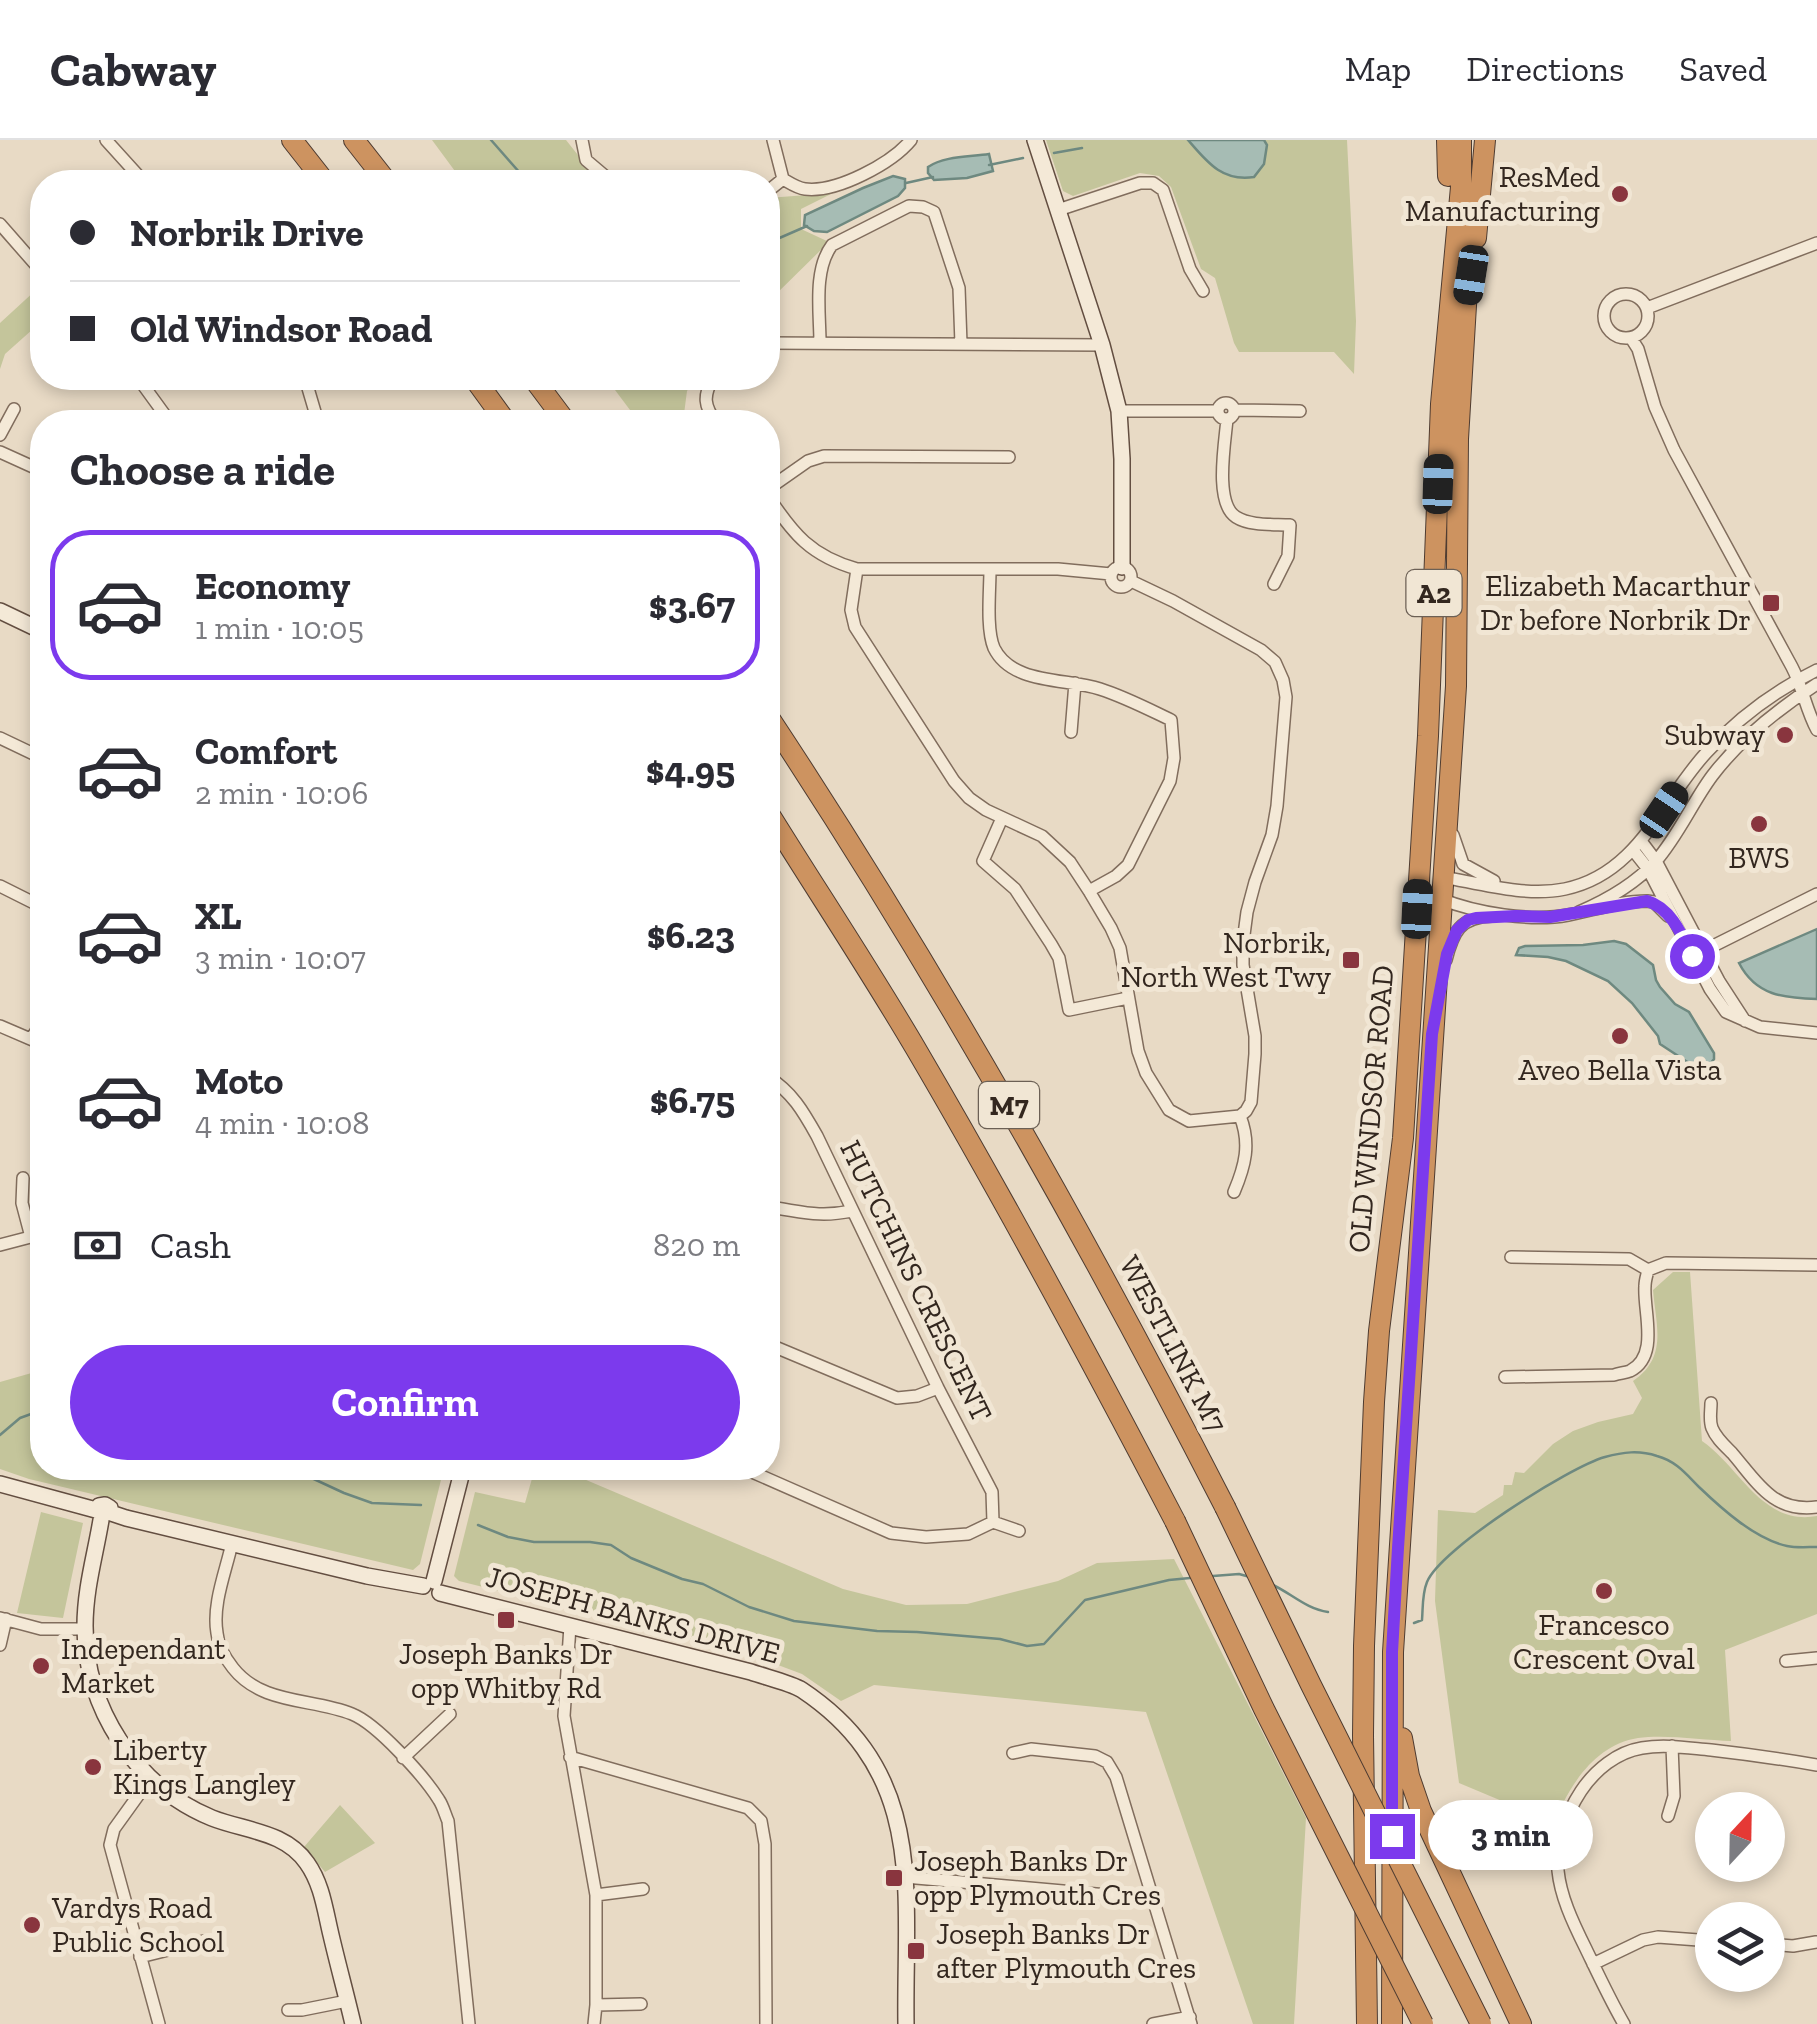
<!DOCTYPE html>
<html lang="en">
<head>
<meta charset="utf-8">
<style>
	:root { --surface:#fff; --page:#f2f2f3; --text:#2b2b33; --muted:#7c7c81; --line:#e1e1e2; --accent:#7c3aed }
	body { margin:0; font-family:"Zilla Slab",serif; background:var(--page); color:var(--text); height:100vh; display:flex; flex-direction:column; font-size:38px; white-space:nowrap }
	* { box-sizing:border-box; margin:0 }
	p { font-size:32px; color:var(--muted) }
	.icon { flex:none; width:55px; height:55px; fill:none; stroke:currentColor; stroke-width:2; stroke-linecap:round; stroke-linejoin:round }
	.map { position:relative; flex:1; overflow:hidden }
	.panel { position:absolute; left:30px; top:270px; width:750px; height:1070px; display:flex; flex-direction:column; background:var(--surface); border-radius:40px; box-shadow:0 5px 15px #0003 }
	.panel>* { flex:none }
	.top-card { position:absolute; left:30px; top:30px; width:750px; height:220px; border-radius:40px; box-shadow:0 5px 15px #0003; display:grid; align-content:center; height:220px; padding:0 40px; background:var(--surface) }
	.needle { width:65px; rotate:22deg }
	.tools { position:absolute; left:1695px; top:1652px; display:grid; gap:20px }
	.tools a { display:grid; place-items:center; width:90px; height:90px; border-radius:50%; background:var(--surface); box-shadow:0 5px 15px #0003; font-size:50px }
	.end { position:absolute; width:45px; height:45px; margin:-22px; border:12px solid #7c3aed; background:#fff; box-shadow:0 0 0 5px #fff }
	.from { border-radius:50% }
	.bubble { position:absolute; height:70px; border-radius:35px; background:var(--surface); box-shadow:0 5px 15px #0003; font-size:32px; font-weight:800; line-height:70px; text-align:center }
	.car { position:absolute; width:30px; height:60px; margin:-30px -15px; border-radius:12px; box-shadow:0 0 8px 2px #0007; background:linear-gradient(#222 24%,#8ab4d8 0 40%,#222 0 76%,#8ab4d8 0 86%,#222 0) }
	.top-card b { display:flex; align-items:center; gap:35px; height:95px; font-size:38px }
	.top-card b+b { border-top:2px solid var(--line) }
	.top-card i { width:25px; height:25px; background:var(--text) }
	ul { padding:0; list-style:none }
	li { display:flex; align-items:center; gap:30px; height:150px; margin:0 20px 15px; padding:0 20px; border:5px solid transparent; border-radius:40px }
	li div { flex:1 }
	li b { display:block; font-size:38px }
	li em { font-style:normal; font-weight:800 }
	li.active { border-color:var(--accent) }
	li>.icon { width:90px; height:90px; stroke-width:1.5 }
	h2 { padding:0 40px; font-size:45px; line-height:120px }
	.pay { display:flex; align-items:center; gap:25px; height:110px; padding:0 40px; font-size:38px }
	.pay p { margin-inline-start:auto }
	.button { display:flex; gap:20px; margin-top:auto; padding:20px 40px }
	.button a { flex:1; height:115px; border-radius:60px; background:var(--accent); color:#fff; font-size:40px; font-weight:800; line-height:115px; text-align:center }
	header { display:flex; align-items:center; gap:60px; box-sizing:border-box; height:140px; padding:0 50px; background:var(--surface); border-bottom:2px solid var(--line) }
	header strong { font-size:48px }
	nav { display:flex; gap:55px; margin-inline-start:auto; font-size:35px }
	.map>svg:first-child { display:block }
	.green { fill:#c4c59b }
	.water { fill:#a6bcb4; stroke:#6e8980; stroke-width:2.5 }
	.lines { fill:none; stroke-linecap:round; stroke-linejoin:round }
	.stream { stroke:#6e8980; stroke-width:2.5 }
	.street-casing { stroke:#816d5d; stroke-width:14 }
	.secondary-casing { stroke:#634e41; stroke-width:18 }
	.highway-casing { stroke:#4f3c31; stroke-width:22 }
	.street { stroke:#f4e9d7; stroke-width:11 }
	.secondary { stroke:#f4e9d7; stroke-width:15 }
	.highway { stroke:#cd9360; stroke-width:20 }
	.highway-bridge-casing { stroke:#4f3c31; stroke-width:22; stroke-linecap:butt }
	.highway-bridge { stroke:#cd9360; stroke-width:20 }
	.route { stroke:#7c3aed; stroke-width:12 }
	.poi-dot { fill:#89353e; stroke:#f1e6d4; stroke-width:4 }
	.labels { text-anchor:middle; stroke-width:10; stroke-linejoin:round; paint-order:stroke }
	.shield { fill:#f1e6d4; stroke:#6c6055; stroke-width:2.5 }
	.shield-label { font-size:28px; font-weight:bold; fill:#33271f }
	.poi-label { font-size:30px; fill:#33271f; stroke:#f1e6d4; text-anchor:start }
	.street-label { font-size:30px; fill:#33271f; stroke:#f1e6d4 }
</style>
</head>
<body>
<header>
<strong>Cabway</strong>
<nav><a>Map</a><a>Directions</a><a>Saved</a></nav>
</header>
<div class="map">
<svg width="1817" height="1884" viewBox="0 0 1817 1884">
	<rect width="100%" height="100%" fill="#e8dac5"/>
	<!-- green -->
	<path class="green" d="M432 0H566L593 34 604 42H463Z
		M1046 0H1347L1356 181 1354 234 1334 212H1239L1234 203 1215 138 1201 129 1171 47 1159 36 1140 33 1073 56 1063 51Z
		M833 53 801 69V89L829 102 768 162V58Z
		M37 149 42 155V181L5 214 0 229V183Z
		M606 238H696L687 251 684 274 672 282H639Z
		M1673 1132H1690L1702 1301C1740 1327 1762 1386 1817 1376V1474L1725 1510 1731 1601C1704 1600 1664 1594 1638 1598 1593 1605 1566 1650 1552 1689L1538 1685 1521 1669 1459 1643 1435 1461 1438 1370 1475 1373 1503 1355 1504 1345H1512L1515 1332 1524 1333 1553 1304 1573 1291 1598 1282 1633 1274 1642 1258 1633 1241C1668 1217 1656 1186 1653 1150Z
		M42 1230V1328H444L420 1424 413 1430 29 1339 0 1329V1242Z
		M535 1328H558L843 1449 906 1465 967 1464 1058 1441 1097 1423 1174 1419 1306 1678 1294 1884H1253L1146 1572 874 1545 841 1561 802 1534 746 1513 459 1441 454 1436 475 1352 525 1363Z
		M41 1372 83 1383 63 1478 17 1473Z
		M340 1665 375 1703 325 1732 304 1707Z"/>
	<!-- water -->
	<path class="water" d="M1188 0H1264L1267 5 1264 24 1254 37C1222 42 1207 22 1188 0Z
		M989 14 993 31 967 38 934 40 928 33V27C944 16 969 17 989 14Z
		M893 36 905 39V48L898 56 827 92 814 91 804 85 805 75 863 48Z
		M1817 789V859C1784 858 1756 856 1739 823Z
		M1614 801 1626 804 1653 825 1656 840 1660 847 1675 864 1689 872 1714 913V919L1706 929 1696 931 1695 927 1660 904 1658 896 1632 863 1608 841 1566 821 1548 817 1516 815 1519 808 1525 806 1583 805Z"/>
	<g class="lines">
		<!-- stream -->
		<path class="stream" d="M491 0 528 42
			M1054 13 1082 8
			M989 25 1023 18
			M906 43 933 37
			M768 103 807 86
			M0 1295 20 1278 42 1270
			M290 1328 344 1353 372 1363 421 1365
			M478 1385 508 1397 534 1402H590L611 1405 631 1418 682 1439 703 1444 749 1467 794 1481 877 1491 917 1492 1000 1499 1027 1506 1044 1504 1085 1460 1169 1440 1190 1438
			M1213 1436 1239 1434 1250 1437
			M1271 1444C1291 1453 1306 1469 1328 1472
			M1414 1483 1422 1480C1423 1468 1422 1454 1427 1442 1440 1409 1569 1327 1605 1317 1623 1312 1639 1310 1657 1316 1676 1321 1686 1334 1699 1347 1722 1369 1755 1399 1787 1406 1796 1408 1807 1407 1817 1407"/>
		<!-- street casing -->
		<g class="street-casing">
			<path id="street" d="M106 0 144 42
				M582 0 586 20 612 42
				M773 0 783 39
				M783 39C790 43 797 48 805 49 837 53 892 23 911 0
				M768 51 783 39
				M1058 70 1140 43H1153L1163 50 1190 129 1203 151
				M0 84 42 132
				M1604 176a22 22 0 1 1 44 0a22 22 0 1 1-44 0Z
				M1647 168 1817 103
				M1631 198 1638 209 1655 267 1674 310 1792 527C1803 548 1806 570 1817 590
				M768 203 1102 205
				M820 203C820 173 813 130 832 105L909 66 923 67 934 72 959 148 961 204
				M138 238 170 282
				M305 238 318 282
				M713 238C703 256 704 266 716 282
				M1218 271a8 8 0 1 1 16 0a8 8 0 1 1-16 0Z
				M1235 270 1300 271
				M1119 271H1218
				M1227 279C1225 303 1214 363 1236 377 1250 386 1273 384 1290 385L1288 416 1274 444
				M0 295 14 269
				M0 312 42 331
				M768 349 808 321 824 316 1009 317
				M768 356C793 394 811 416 857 429H1058L1111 434
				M1111 437a10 10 0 1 1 20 0a10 10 0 1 1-20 0Z
				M857 429 851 470 855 487 954 641 969 658 986 670 1042 696 1070 722 1089 751 1111 788 1120 808 1138 911 1146 933 1169 970 1189 981 1240 976 1246 971 1251 962 1255 914V896L1243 825V802L1247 772 1255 742 1272 695 1277 666 1286 557 1283 540 1275 522 1261 510 1173 461 1131 441
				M990 430C990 451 986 489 994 508 1012 545 1067 538 1100 549 1125 557 1148 569 1171 580L1174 618 1170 641 1128 725 1116 736 1089 751
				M1071 592 1075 543
				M0 598 42 618
				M1002 678 983 721 1015 749 1051 804 1059 818 1069 870 1128 858
				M1453 695 1463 724 1494 741
				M1641 701 1656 721 1719 841 1745 881
				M1633 710 1648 729 1710 849 1726 872 1760 887 1817 893
				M1443 737C1482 744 1526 757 1565 749 1638 734 1661 662 1706 613 1737 579 1776 550 1817 530
				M0 746 42 767
				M1441 759C1476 773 1531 782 1568 775 1594 770 1620 761 1647 761L1654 762 1668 776
				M1579 772C1607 760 1635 744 1656 721 1678 696 1692 663 1712 636 1740 599 1778 569 1817 544
				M1703 811 1817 754
				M1446 820C1453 792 1460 777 1492 776
				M0 886 42 904
				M31 899 42 882
				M768 937C792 952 803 971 817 996L938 1248 992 1352 993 1382
				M23 1038 22 1063 31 1097
				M1234 1052C1245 1026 1251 1004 1240 976
				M768 1067C801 1071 817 1078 852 1071
				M0 1105 42 1094
				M1511 1117 1629 1119 1648 1130
				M768 1204 897 1258 917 1256 938 1248
				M37 1223 42 1222
				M1505 1237 1614 1235C1619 1233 1625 1233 1630 1231 1660 1216 1643 1171 1645 1146 1645 1140 1647 1135 1648 1130L1666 1123 1817 1125
				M1711 1263C1711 1272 1709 1280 1712 1288 1716 1298 1724 1305 1732 1313 1757 1342 1773 1373 1817 1367
				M743 1328 891 1393 926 1397 968 1394 993 1382
				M993 1382 1019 1391
				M232 1403C226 1431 212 1464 217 1493 218 1506 225 1518 233 1528 262 1565 312 1558 352 1574 377 1584 424 1636 439 1660 443 1666 445 1674 448 1681L469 1884
				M0 1478 41 1489H85
				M570 1486 564 1576 596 1755V1865L594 1884
				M0 1505 6 1479
				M1786 1521 1817 1518
				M1013 1613 1031 1609 1095 1616 1107 1622 1116 1637 1191 1884
				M570 1617 748 1668 761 1681 765 1704 766 1884
				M403 1618 450 1574
				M150 1639 114 1689 110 1705 159 1884
				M1668 1676 1674 1656 1672 1606
				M905 1737 1152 1759
				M596 1755 643 1749
				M1768 1804 1793 1806 1816 1802
				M140 1817 204 1801
				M1593 1824 1643 1800 1658 1797 1712 1801
				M596 1865 641 1864
				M288 1870H302L347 1861
				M1153 1884 1190 1877
				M1624 1884C1610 1860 1598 1834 1586 1809 1557 1751 1542 1711 1581 1651 1595 1630 1617 1612 1642 1608 1665 1604 1688 1608 1711 1610 1746 1614 1782 1619 1817 1625"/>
		</g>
		<!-- secondary casing -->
		<g class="secondary-casing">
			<path id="secondary" d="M1035 0 1102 205 1119 271 1122 319V427
				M0 471 42 491
				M0 1344 96 1370
				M96 1370 99 1366 105 1365 110 1368 111 1373 126 1378 367 1436 423 1446
				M101 1380C95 1416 85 1449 85 1486 85 1568 136 1647 212 1678 245 1691 285 1691 307 1723 322 1744 325 1770 331 1795 338 1825 346 1854 353 1884
				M434 1441 463 1328
				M440 1453 751 1532C765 1537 791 1543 802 1550 928 1634 904 1753 906 1884"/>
		</g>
		<!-- highway casing -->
		<g class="highway-casing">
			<path id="highway" d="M292 0 325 42
				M354 0 387 42
				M1447 0 1448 36
				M1476 98 1485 0
				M474 238 506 282
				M533 238 566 282
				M768 576C936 830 1086 1096 1225 1367
				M768 672C817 751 869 829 916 909 1007 1064 1092 1222 1175 1381
				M1402 1598 1409 1636 1421 1671 1521 1884
				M1367 1884 1363 1595 1364 1506 1374 1262 1379 1191 1403 998 1428 596 1441 264 1461 47V0
				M1392 1884 1393 1512 1456 546 1458 299 1471 82"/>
		</g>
		<!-- street -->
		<use href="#street" class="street"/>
		<!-- secondary -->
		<use href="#secondary" class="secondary"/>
		<!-- highway -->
		<use href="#highway" class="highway"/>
		<!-- highway-bridge casing -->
		<g class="highway-bridge-casing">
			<path id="highway-bridge" d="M1225 1367 1311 1545 1481 1884
				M1175 1381 1264 1569 1423 1884"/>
		</g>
		<!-- highway-bridge -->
		<use href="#highway-bridge" class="highway-bridge"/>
	</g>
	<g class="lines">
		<!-- route -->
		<path class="route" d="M1392 1696V1512L1398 1408 1432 894 1447 814 1457 790 1468 780 1476 778 1516 776 1550 777 1647 761C1671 768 1682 795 1692 816"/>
	</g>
	<!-- markers -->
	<g class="poi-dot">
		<circle cx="1620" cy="54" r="10"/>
		<rect x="1761" y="453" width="20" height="20" rx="5"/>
		<circle cx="1785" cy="595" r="10"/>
		<circle cx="1759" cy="684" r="10"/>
		<rect x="1341" y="810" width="20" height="20" rx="5"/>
		<circle cx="1620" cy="896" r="10"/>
		<circle cx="1604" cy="1451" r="10"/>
		<rect x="496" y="1470" width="20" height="20" rx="5"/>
		<circle cx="41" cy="1526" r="10"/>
		<circle cx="93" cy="1627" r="10"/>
		<rect x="884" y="1728" width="20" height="20" rx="5"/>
		<circle cx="32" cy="1785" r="10"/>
		<rect x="906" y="1801" width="20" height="20" rx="5"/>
	</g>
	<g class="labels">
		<!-- shield labels -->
		<g class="shield">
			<rect x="1406.5" y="430" width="55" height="46" rx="8"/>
			<rect x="979" y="942" width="60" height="46" rx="8"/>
		</g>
		<g class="shield-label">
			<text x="1434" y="463">A2</text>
			<text x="1009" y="975">M7</text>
		</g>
		<!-- poi labels -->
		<g class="poi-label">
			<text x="1600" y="47" text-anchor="end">ResMed<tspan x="1600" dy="34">Manufacturing</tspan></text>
			<text x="1751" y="456" text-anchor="end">Elizabeth Macarthur<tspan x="1751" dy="34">Dr before Norbrik Dr</tspan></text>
			<text x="1765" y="605" text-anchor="end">Subway</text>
			<text x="1759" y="728" text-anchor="middle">BWS</text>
			<text x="1331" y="813" text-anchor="end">Norbrik,<tspan x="1331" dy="34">North West Twy</tspan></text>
			<text x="1620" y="940" text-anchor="middle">Aveo Bella Vista</text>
			<text x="1604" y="1495" text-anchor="middle">Francesco<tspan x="1604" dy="34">Crescent Oval</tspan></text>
			<text x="61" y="1519">Independant<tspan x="61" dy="34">Market</tspan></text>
			<text x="506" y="1524" text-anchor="middle">Joseph Banks Dr<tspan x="506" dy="34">opp Whitby Rd</tspan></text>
			<text x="113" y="1620">Liberty<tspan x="113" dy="34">Kings Langley</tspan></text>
			<text x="914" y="1731">Joseph Banks Dr<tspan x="914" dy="34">opp Plymouth Cres</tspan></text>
			<text x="52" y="1778">Vardys Road<tspan x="52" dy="34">Public School</tspan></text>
			<text x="936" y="1804">Joseph Banks Dr<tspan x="936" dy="34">after Plymouth Cres</tspan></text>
		</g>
		<!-- street labels -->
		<g class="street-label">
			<text transform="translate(1371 969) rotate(-85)" y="10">OLD WINDSOR ROAD</text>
			<text transform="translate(916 1141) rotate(64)" y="10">HUTCHINS CRESCENT</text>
			<text transform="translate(1173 1204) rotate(62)" y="10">WESTLINK M7</text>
			<text transform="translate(633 1475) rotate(15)" y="10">JOSEPH BANKS DRIVE</text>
		</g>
	</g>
</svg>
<div class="tools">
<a><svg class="needle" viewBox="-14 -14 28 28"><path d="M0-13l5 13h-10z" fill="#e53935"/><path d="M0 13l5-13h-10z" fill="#7c7c81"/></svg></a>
<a><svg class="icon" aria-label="layers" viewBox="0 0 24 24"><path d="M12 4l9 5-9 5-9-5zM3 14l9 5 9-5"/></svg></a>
</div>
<i class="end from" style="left:1692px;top:816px"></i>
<i class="end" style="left:1392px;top:1696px"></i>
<div class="bubble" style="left:1428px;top:1660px;width:165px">3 min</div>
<i class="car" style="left:1471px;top:135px;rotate:189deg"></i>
<i class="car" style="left:1438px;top:344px;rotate:2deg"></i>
<i class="car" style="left:1664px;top:670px;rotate:34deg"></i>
<i class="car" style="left:1417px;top:769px;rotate:3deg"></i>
<div class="top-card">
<b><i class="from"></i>Norbrik Drive</b>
<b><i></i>Old Windsor Road</b>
</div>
<section class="panel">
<h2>Choose a ride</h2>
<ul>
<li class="active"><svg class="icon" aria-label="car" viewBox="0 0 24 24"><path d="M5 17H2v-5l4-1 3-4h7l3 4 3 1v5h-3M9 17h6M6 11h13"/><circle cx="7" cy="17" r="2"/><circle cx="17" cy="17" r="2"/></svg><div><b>Economy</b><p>1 min · 10:05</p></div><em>$3.67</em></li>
<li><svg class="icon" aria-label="car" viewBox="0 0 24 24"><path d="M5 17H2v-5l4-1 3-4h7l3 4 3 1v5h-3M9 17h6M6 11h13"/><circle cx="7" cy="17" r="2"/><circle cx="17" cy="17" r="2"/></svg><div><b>Comfort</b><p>2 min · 10:06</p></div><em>$4.95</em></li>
<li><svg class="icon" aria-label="car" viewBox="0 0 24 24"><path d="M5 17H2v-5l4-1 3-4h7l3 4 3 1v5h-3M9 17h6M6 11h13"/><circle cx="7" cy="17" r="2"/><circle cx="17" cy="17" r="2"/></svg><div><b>XL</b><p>3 min · 10:07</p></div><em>$6.23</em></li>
<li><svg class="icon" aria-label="car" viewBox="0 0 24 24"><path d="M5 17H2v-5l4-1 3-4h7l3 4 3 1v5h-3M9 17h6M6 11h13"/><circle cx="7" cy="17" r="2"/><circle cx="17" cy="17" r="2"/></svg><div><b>Moto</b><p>4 min · 10:08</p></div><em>$6.75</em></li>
</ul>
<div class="pay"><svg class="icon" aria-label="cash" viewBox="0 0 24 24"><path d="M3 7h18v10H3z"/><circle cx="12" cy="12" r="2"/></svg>Cash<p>820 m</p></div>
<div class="button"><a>Confirm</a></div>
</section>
</div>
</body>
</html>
